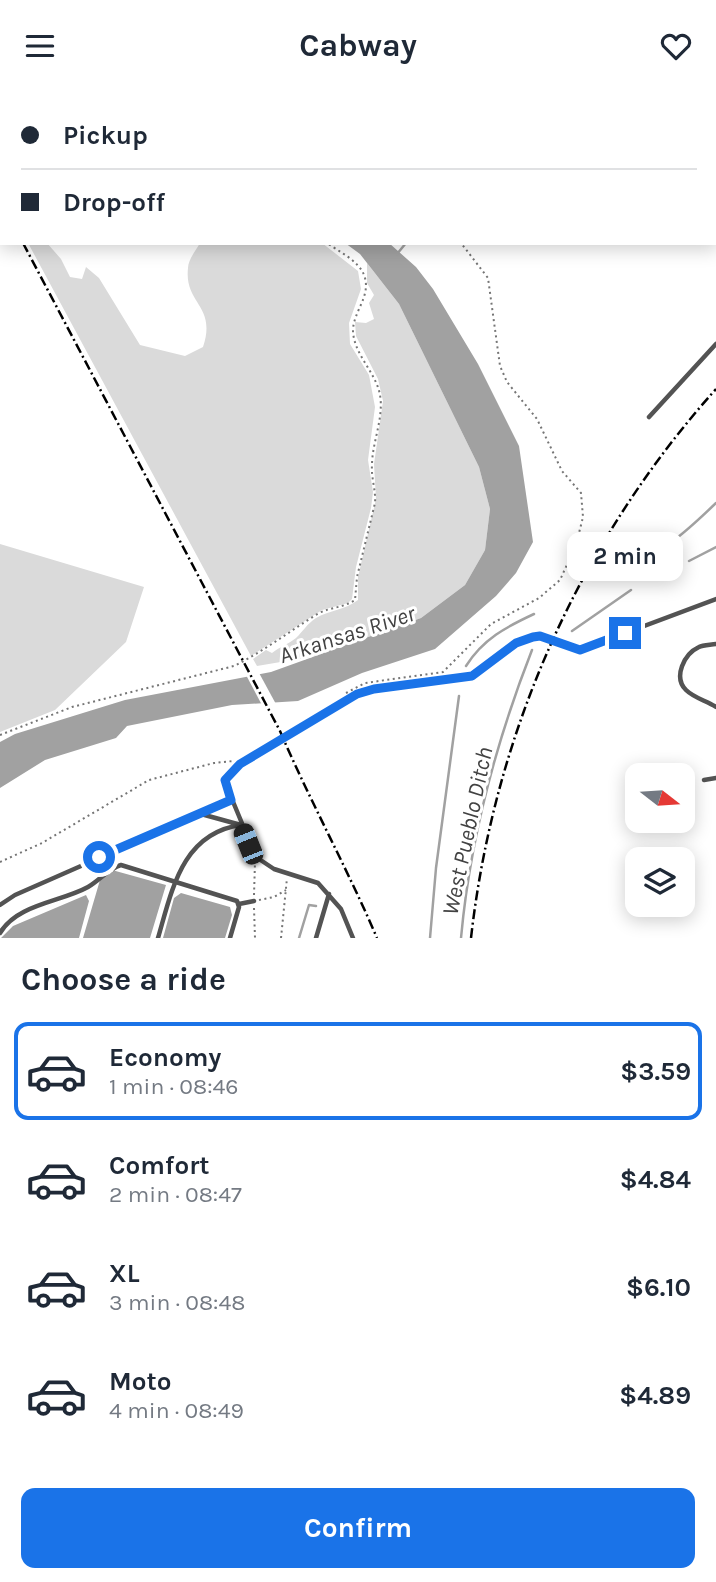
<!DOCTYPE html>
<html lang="en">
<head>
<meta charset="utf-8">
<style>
	:root { --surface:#fff; --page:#f2f2f3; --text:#1f2937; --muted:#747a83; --line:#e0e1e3; --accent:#1a73e8 }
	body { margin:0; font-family:Karla,sans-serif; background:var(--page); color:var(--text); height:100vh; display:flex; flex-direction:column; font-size:26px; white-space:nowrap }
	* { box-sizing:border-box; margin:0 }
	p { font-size:23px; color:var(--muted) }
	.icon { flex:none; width:38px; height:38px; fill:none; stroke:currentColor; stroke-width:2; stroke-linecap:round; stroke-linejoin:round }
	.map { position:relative; height:847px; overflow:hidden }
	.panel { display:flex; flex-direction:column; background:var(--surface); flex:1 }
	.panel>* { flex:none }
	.guide { position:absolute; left:0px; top:0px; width:718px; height:154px; box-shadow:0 4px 18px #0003; display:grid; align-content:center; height:154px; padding:0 21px; background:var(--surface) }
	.needle { width:46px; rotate:107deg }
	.controls { position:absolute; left:625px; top:672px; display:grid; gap:14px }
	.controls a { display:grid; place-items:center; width:70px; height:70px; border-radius:14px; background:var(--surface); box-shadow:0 4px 18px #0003; font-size:35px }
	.end { position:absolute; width:32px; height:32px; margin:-16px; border:9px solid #1a73e8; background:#fff; box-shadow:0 0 0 4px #fff }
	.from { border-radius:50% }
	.bubble { position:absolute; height:49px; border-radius:14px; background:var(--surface); box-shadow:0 4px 18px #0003; font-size:23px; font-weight:700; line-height:49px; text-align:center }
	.car { position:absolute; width:21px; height:42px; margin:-21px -10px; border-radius:9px; box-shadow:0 0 5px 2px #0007; background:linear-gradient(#222 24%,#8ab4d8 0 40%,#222 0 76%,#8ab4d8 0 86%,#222 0) }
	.guide b { display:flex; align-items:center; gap:24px; height:66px; font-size:26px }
	.guide b+b { border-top:2px solid var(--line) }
	.guide i { width:18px; height:18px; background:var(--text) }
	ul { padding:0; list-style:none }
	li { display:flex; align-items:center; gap:21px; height:98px; margin:0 14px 10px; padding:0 7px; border:4px solid transparent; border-radius:14px }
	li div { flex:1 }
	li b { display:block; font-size:26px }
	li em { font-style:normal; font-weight:700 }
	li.on { border-color:var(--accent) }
	li>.icon { width:63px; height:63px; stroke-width:1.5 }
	h2 { padding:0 21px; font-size:32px; line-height:84px }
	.cta { display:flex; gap:14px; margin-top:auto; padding:14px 21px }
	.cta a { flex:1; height:80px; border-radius:14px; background:var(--accent); color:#fff; font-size:28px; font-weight:700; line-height:80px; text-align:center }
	header { display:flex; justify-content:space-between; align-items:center; height:91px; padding:0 21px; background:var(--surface); font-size:32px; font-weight:700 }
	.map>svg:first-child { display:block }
	.green { fill:#dadada }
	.water { fill:#a1a1a1 }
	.pier { fill:#fff }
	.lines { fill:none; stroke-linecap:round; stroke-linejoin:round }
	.stream { stroke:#a1a1a1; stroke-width:2.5 }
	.path { stroke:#757575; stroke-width:2; stroke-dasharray:2 3.5; stroke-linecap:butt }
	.lane { stroke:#535353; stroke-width:4.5 }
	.street { stroke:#535353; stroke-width:9 }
	.rail { stroke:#000; stroke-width:2.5; stroke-dasharray:10 3.5 2 3.5; stroke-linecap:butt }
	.route { stroke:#1a73e8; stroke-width:9 }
	.labels { text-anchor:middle; stroke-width:6; stroke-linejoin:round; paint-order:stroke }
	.water-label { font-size:23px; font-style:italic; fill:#424242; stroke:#fff }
</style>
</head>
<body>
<header><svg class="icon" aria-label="menu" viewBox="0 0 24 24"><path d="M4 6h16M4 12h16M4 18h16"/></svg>Cabway<svg class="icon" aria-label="heart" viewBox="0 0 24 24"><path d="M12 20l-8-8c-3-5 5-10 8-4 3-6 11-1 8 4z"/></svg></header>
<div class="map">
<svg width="716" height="847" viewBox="0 0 716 847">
	<rect width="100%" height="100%" fill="#fff"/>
	<!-- green -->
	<path class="green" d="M28 152H47L61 168 70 186 82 188 86 176 99 187 140 254 185 265 203 256C217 214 184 213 188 177 188 169 196 159 200 152H322L358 180 361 198 349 232 350 253 369 284 375 316 368 369 373 401 371 417 356 476 352 508 348 512 322 519 251 565Z
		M367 172 399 213 479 376 490 418 485 459 465 494 421 527 316 565 257 575 253 568 266 559 272 562C279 556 289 553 296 547 303 540 307 533 316 527 330 519 345 519 358 509V486L376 408 374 373 383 310 378 288 356 245 355 231 366 232 374 228 369 212 374 204 367 192Z
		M0 453 144 496 126 551 55 619 0 641Z"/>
	<!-- water -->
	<path class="water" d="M345 152H389L416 176 433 198 478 273 519 355 533 451 516 482 496 505 435 558 362 582 298 610 232 614 127 635 116 647 45 669 0 697V651L15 643 125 609 271 581 421 527 465 494 485 459 490 418 479 376 399 213 360 163Z
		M112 779 166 794 150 847H83L100 789Z
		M181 802 230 816 232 824 225 847H163L174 807Z
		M86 804 89 810 79 847H1L13 835Z"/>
	<!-- pier -->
	<path class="pier" d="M258 580 277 615 263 616 245 582Z"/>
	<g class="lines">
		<!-- stream -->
		<path class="stream" d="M438 2 439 0
			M566 2 568 0
			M397 163 406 152
			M689 470 716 456
			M620 474C660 466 687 440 716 412
			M572 540 631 499
			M466 575C483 548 506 536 534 523
			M299 847 309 814 316 815
			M430 847 436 777 459 605
			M461 847C470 748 496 651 532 559"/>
		<!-- path -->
		<path class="path" d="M132 0 134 2
			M276 0 278 2
			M299 2 316 0
			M346 602 365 592 443 581 491 533 539 507 560 489 576 454 583 426 581 402 562 380 537 328 507 291 500 275 488 187 461 152
			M0 644 72 616 234 575C264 560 290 540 319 522 331 516 343 517 355 509L357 486 375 412C376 399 371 387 372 374 372 352 384 327 380 304 376 281 354 264 353 240 353 220 372 205 364 184 359 170 338 160 327 152
			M0 771 42 752 149 689 214 672 233 670
			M254 804 255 771
			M259 809 274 806 286 799
			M254 817 255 847
			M281 847 287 787"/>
		<!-- lane -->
		<path class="lane" d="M649 326 716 253
			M716 553C711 554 703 554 699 556 684 563 673 586 686 599 694 607 707 610 716 616
			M704 689 716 687
			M239 813 254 810
			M0 814 15 804 231 709
			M0 842C17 813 61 811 88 796 100 789 108 778 121 774L237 810 239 816 230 847
			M158 847C172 799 182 742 241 734L201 723
			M316 847 329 803
			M353 847 341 818 318 792 274 778 256 766 224 689 240 672 357 603 374 598 472 585 516 552 533 546 540 545 580 559 716 508"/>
		<!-- street -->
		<path class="street" d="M692 2 696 0"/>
		<!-- rail -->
		<path class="rail" d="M0 110 2 113
			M23 152 280 640C310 710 347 777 377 847
			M471 847C494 643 579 451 716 298"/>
	</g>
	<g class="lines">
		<!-- route -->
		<path class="route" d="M99 766 231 709 225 689 240 673 357 603 374 598 472 585 516 552 533 546 540 545 580 559 625 542"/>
	</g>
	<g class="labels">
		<!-- water labels -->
		<g class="water-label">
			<text transform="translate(347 543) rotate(-18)" y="8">Arkansas River</text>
			<text transform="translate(467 740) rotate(-78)" y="8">West Pueblo Ditch</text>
		</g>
	</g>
</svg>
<div class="controls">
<a><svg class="needle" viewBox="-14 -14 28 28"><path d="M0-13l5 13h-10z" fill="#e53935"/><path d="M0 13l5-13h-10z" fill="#747a83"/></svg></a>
<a><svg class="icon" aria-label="layers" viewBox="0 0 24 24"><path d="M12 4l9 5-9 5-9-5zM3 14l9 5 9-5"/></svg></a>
</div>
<i class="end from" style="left:99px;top:766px"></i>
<i class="end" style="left:625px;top:542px"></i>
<div class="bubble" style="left:567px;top:441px;width:116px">2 min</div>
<i class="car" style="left:248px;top:753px;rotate:338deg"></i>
<div class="guide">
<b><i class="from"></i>Pickup</b>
<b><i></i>Drop-off</b>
</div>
</div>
<section class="panel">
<h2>Choose a ride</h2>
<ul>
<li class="on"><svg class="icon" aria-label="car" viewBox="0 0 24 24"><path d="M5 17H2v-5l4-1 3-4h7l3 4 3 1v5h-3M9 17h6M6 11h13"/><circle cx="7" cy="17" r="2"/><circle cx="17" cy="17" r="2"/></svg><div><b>Economy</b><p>1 min · 08:46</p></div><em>$3.59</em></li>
<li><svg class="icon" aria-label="car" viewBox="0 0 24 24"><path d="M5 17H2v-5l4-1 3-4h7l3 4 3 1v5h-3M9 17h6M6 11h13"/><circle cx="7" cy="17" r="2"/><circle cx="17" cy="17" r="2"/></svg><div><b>Comfort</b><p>2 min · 08:47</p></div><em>$4.84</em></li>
<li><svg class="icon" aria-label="car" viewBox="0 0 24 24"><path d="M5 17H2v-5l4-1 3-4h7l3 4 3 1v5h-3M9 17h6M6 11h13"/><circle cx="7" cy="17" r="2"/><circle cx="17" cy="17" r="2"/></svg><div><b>XL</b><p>3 min · 08:48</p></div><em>$6.10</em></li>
<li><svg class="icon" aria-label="car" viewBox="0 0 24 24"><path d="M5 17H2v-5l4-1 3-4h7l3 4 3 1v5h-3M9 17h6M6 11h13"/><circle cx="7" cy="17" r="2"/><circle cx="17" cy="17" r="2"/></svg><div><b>Moto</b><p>4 min · 08:49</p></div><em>$4.89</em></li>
</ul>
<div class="cta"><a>Confirm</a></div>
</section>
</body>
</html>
